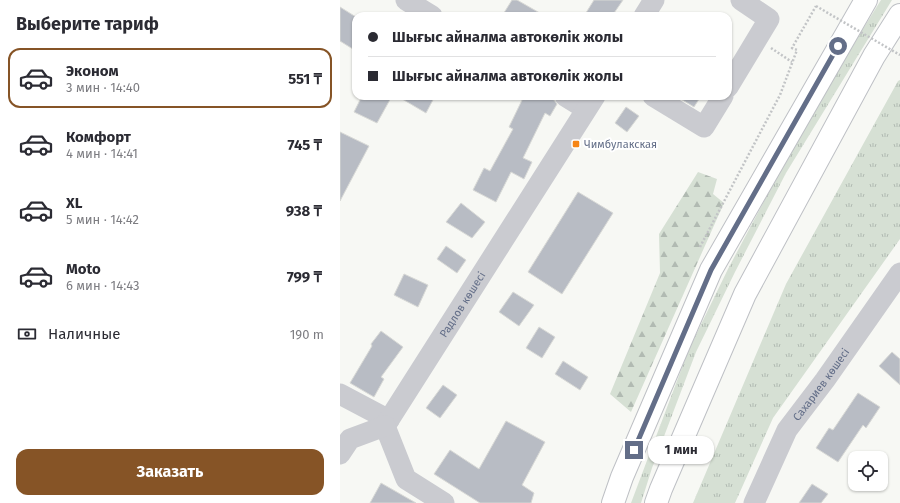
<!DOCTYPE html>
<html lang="ru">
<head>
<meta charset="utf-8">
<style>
	:root { --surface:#fff; --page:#f2f2f3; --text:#2b2b33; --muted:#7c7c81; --line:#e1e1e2; --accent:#865426 }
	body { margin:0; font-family:"Fira Sans",sans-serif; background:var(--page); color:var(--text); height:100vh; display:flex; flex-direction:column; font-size:15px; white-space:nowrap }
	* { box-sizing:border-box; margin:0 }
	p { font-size:13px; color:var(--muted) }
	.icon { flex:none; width:22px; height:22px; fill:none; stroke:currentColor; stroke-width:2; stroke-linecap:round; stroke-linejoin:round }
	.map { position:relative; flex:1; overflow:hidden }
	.panel { display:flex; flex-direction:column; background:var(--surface); width:340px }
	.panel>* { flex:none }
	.banner { position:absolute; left:12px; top:12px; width:380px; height:88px; border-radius:12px; box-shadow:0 1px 3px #0004; display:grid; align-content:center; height:88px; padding:0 16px; background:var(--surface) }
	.buttons { position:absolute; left:508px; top:451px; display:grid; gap:8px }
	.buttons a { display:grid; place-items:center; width:40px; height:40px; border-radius:8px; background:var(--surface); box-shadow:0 1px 3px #0004; font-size:20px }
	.end { position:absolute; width:18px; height:18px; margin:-9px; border:5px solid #636e88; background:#fff; box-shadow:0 0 0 2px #fff }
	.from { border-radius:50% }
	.bubble { position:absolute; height:28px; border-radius:12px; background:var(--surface); box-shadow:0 1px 3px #0004; font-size:13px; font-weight:700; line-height:28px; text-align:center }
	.banner b { display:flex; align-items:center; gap:14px; height:38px; font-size:15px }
	.banner b+b { border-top:1px solid var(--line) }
	.banner i { width:10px; height:10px; background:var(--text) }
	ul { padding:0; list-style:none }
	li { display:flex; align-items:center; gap:12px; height:60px; margin:0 8px 6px; padding:0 8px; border:2px solid transparent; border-radius:12px }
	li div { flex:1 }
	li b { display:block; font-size:15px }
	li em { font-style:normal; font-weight:700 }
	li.current { border-color:var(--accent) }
	li>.icon { width:36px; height:36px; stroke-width:1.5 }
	h2 { padding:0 16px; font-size:18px; line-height:48px }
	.pay { display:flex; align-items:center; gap:10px; height:44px; padding:0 16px; font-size:15px }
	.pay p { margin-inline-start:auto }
	.primary-button { display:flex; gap:8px; margin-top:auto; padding:8px 16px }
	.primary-button a { flex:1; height:46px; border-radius:12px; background:var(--accent); color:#fff; font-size:16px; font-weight:700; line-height:46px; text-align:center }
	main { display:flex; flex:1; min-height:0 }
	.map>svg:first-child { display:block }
	.grass { fill:url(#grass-tufts) }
	.forest { fill:url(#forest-firs) }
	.building { fill:#b8bcc4; stroke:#d8d9d6 }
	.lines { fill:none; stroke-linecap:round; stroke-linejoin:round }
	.major-casing { stroke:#bec0c5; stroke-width:24 }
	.path { stroke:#c2c4c6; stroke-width:2.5; stroke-dasharray:2 2; stroke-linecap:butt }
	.minor { stroke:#cacbd0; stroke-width:21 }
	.major { stroke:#fff; stroke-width:22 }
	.path-bridge { stroke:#c2c4c6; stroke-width:2.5; stroke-dasharray:2 2; stroke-linecap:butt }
	.route { stroke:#636e88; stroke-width:5 }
	.poi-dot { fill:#f68516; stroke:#fff; stroke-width:1.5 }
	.labels { text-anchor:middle; stroke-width:4; stroke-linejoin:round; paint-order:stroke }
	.poi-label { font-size:11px; fill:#636e88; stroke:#fff; text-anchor:start }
	.street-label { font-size:11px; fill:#636e88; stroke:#fff }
</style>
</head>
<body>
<main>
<section class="panel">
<h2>Выберите тариф</h2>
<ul>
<li class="current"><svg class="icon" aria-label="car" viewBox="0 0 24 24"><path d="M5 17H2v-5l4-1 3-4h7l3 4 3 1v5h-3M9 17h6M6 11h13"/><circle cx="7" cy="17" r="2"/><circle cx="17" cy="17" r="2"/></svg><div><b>Эконом</b><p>3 мин · 14:40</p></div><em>551 ₸</em></li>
<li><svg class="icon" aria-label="car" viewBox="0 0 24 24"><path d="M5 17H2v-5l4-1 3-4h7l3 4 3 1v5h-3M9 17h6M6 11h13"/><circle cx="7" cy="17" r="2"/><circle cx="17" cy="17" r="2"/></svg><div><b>Комфорт</b><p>4 мин · 14:41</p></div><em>745 ₸</em></li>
<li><svg class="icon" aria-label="car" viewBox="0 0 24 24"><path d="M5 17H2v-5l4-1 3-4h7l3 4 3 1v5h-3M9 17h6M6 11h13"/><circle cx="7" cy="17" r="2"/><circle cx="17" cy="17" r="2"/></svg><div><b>XL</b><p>5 мин · 14:42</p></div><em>938 ₸</em></li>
<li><svg class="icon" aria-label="car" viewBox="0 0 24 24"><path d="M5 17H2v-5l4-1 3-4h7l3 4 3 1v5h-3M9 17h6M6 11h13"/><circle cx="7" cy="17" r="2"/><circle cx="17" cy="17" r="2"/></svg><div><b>Moto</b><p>6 мин · 14:43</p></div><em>799 ₸</em></li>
</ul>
<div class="pay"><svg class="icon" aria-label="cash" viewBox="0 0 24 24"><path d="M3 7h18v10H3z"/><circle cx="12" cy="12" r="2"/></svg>Наличные<p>190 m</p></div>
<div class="primary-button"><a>Заказать</a></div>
</section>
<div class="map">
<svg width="560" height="503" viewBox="0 0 560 503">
	<defs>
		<pattern id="grass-tufts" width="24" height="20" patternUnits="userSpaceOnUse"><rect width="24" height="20" fill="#d6e0d4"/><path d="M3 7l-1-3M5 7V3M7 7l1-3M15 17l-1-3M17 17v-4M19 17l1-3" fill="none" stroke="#b1bab2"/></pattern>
		<pattern id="forest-firs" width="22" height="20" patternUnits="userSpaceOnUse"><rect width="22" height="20" fill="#d6e0d4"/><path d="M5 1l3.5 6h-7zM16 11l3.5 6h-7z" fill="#b1bab2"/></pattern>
	</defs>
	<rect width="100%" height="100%" fill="#f7f8f4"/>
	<!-- grass -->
	<path class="grass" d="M541 0H552L446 173 395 272 356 352 312 468 301 503H291L349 349 388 269 440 171 521 32Z
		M560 80V239L433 418 395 503H353L446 284 558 81Z"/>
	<!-- forest -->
	<path class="forest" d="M358 172 377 179 373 194 384 203 291 412 270 394 320 273 319 234Z"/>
	<!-- building -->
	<path class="building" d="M172 0H177L205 16H162Z
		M254 0H283L272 16H244Z
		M0 7 16 17V51L0 41Z
		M22 96H52L37 123 14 112Z
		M57 96H95L86 113Z
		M184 96H207L214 100 217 104 210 116 205 113 183 158 192 162 184 179 171 172 156 202 133 190 144 168 150 171 173 129 169 127Z
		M336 96H361L354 107Z
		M286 107 299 116 287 132 275 123Z
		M0 132 29 146 0 201Z
		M238 192 273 213 222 294 188 272Z
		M121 203 145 222 132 238 106 222Z
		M106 246 126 260 117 273 97 259Z
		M64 274 88 285 78 307 54 295Z
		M173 292 194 305 179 326 159 312Z
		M199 327 215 337 202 358 186 348Z
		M41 331 63 347 41 377 44 379 34 397 10 383 32 346 31 344Z
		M552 352 560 359V385L539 366Z
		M223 361 248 377 240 390 215 374Z
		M103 385 117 395 100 418 86 408Z
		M518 393 540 407 526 428 523 425 498 462 476 448 489 428 493 430Z
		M166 421 205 442 182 485 194 493 191 503H140L94 474 110 450 139 469Z
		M41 483 76 503H30Z
		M472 484 488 494 481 503H459Z"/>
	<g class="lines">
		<!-- major casing -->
		<g class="major-casing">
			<path id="major" d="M273 503 282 477 371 270 526 0
				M316 503 321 489 405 294 534 56 560 15"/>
		</g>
		<!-- path -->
		<path class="path" d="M431 48 452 62
			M360 247 440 95 457 50 452 48 476 6"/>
		<!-- minor -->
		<g class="minor">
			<path d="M66 0 92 16"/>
			<path d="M304 16 314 0"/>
			<path d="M388 87 429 19 401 0"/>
			<path d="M225 96 246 109"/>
			<path d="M313 96 364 127 383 96"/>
			<path d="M0 394 49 420"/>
			<path id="s1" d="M45 426 255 96"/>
			<path d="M45 426 66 479 104 503"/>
			<path d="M0 454 10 439 45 426"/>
			<path id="s2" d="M414 503 447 430 485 380 560 273"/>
		</g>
		<!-- major -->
		<use href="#major" class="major"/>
		<!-- path-bridge -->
		<path class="path-bridge" d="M476 6 560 55"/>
	</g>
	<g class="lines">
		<!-- route -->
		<path class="route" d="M294 450 371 270 498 46"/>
	</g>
	<!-- markers -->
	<rect class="poi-dot" x="232" y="140" width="8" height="8" rx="2"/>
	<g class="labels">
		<!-- poi labels -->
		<g class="poi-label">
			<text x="244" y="148">Чимбулакская</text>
		</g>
		<!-- street labels -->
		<g class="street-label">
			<text dy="4" stroke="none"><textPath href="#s1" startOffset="144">Радлов көшесі</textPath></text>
			<text dy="4" stroke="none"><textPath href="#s2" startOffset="137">Сахариев көшесі</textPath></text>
		</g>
	</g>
</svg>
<div class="buttons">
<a><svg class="icon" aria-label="locate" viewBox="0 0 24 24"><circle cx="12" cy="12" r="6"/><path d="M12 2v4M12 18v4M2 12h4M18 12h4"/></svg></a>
</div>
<i class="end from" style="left:498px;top:46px"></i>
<i class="end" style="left:294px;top:450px"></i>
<div class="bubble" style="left:308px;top:436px;width:66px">1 мин</div>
<div class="banner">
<b><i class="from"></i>Шығыс айналма автокөлік жолы</b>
<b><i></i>Шығыс айналма автокөлік жолы</b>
</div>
</div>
</main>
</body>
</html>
